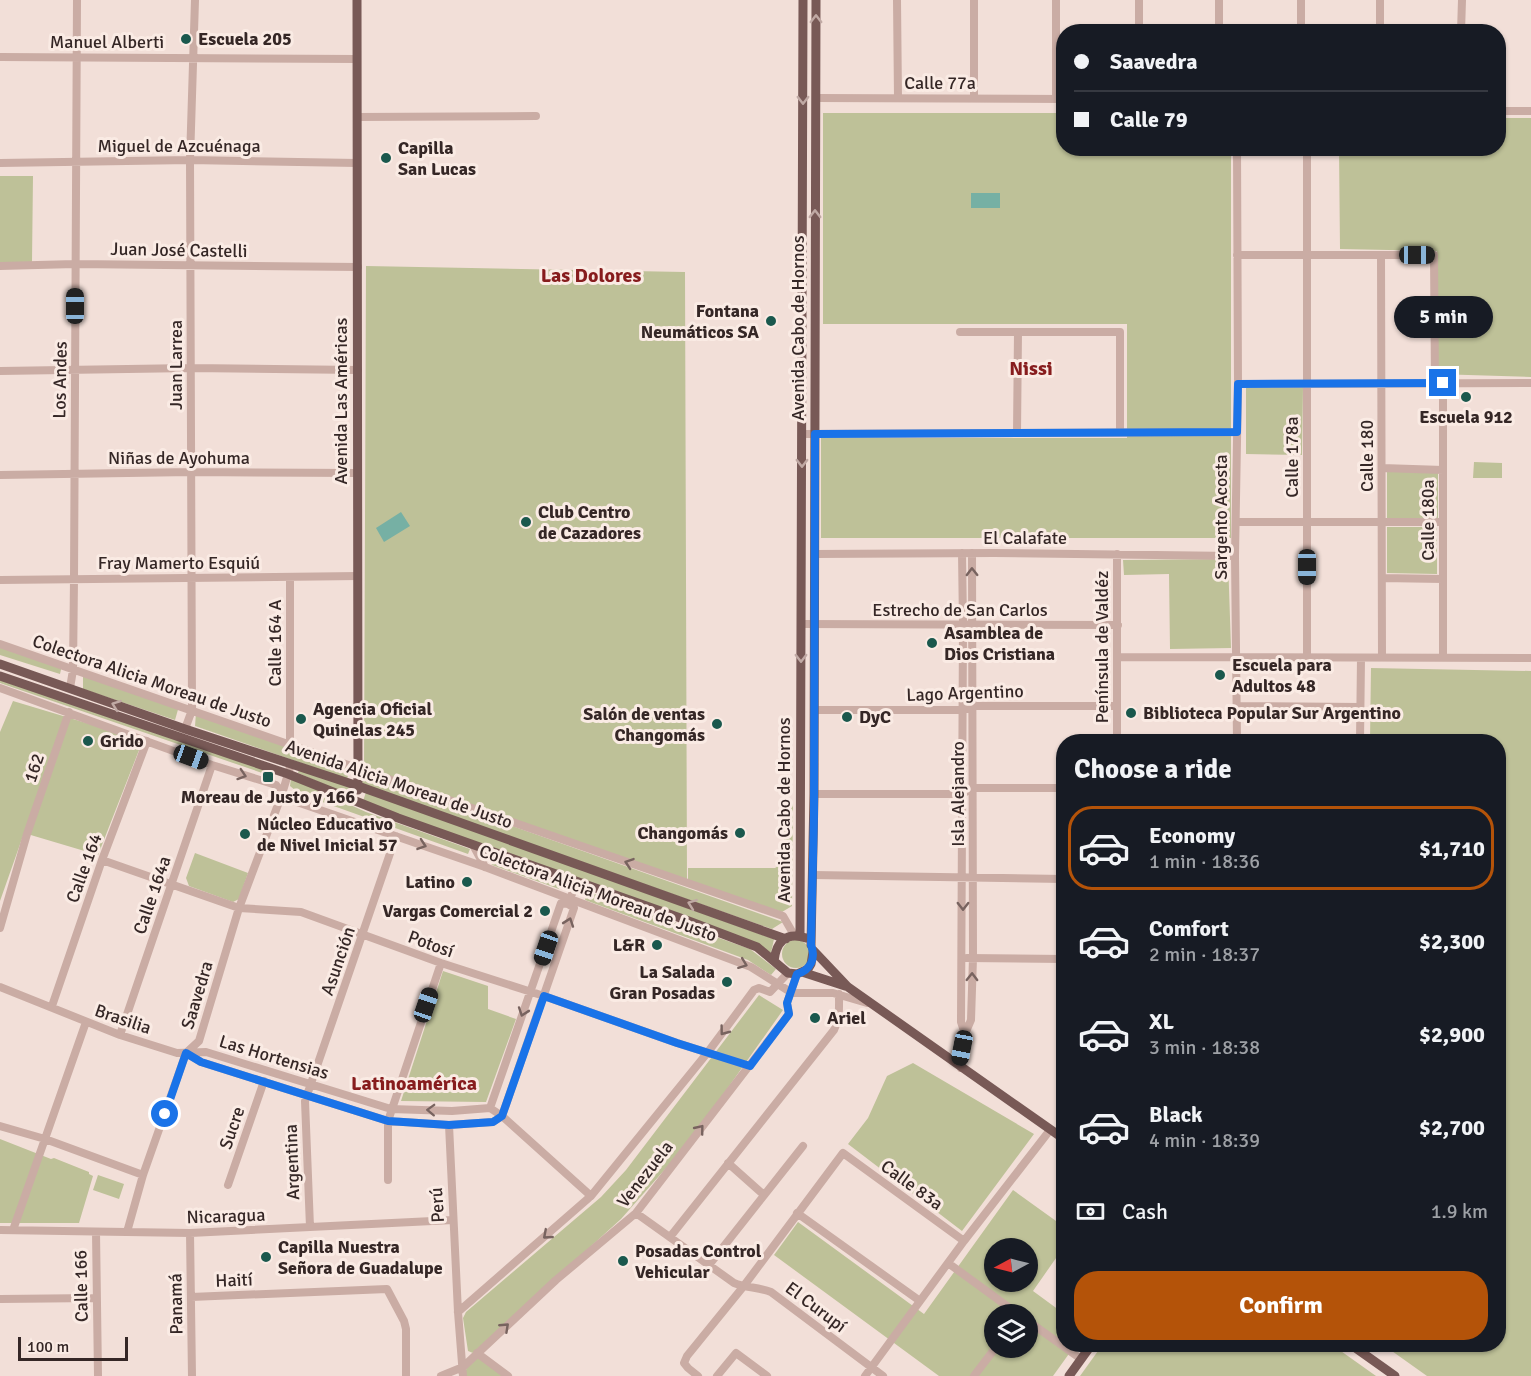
<!DOCTYPE html>
<html lang="en">
<head>
<meta charset="utf-8">
<style>
	:root { --surface:#171b24; --page:#242831; --text:#f1f3f6; --muted:#9ea1a6; --line:#363941; --accent:#b45309 }
	body { margin:0; font-family:Signika,sans-serif; background:var(--page); color:var(--text); height:100vh; display:flex; flex-direction:column; font-size:22px; white-space:nowrap }
	* { box-sizing:border-box; margin:0 }
	p { font-size:20px; color:var(--muted) }
	.icon { flex:none; width:33px; height:33px; fill:none; stroke:currentColor; stroke-width:2; stroke-linecap:round; stroke-linejoin:round }
	.map { position:relative; flex:1; overflow:hidden }
	.sheet { position:absolute; left:1056px; top:734px; width:450px; height:618px; display:flex; flex-direction:column; background:var(--surface); border-radius:24px; box-shadow:0 2px 4px #0004 }
	.sheet>* { flex:none }
	.top-card { position:absolute; left:1056px; top:24px; width:450px; height:132px; border-radius:24px; box-shadow:0 2px 4px #0004; display:grid; align-content:center; height:132px; padding:0 18px; background:var(--surface) }
	.needle { width:39px; rotate:263deg }
	.controls { position:absolute; left:984px; top:1238px; display:grid; gap:12px }
	.controls a { display:grid; place-items:center; width:54px; height:54px; border-radius:50%; background:var(--surface); box-shadow:0 2px 4px #0004; font-size:30px }
	.scale { position:absolute; left:18px; bottom:15px; width:110px; box-sizing:border-box; padding-left:6px; border:3px solid #352726; border-top:0; font-size:16px; line-height:21px; white-space:nowrap; color:#352726; -webkit-text-stroke:4px #faebe4; paint-order:stroke }
	.end { position:absolute; width:27px; height:27px; margin:-14px; border:8px solid #1a73e8; background:#fff; box-shadow:0 0 0 3px #fff }
	.from { border-radius:50% }
	.bubble { position:absolute; height:42px; border-radius:21px; background:var(--surface); box-shadow:0 2px 4px #0004; font-size:20px; font-weight:800; line-height:42px; text-align:center }
	.car { position:absolute; width:18px; height:36px; margin:-18px -9px; border-radius:8px; box-shadow:0 0 4px 2px #0007; background:linear-gradient(#222 24%,#8ab4d8 0 40%,#222 0 76%,#8ab4d8 0 86%,#222 0) }
	.top-card b { display:flex; align-items:center; gap:21px; height:57px; font-size:22px }
	.top-card b+b { border-top:2px solid var(--line) }
	.top-card i { width:15px; height:15px; background:var(--text) }
	ul { padding:0; list-style:none }
	li { display:flex; align-items:center; gap:18px; height:84px; margin:0 12px 9px; padding:0 6px; border:3px solid transparent; border-radius:24px }
	li div { flex:1 }
	li b { display:block; font-size:22px }
	li em { font-style:normal; font-weight:800 }
	li.current { border-color:var(--accent) }
	li>.icon { width:54px; height:54px; stroke-width:1.5 }
	h2 { padding:0 18px; font-size:27px; line-height:72px }
	.pay { display:flex; align-items:center; gap:15px; height:66px; padding:0 18px; font-size:22px }
	.pay p { margin-inline-start:auto }
	.button { display:flex; gap:12px; margin-top:auto; padding:12px 18px }
	.button a { flex:1; height:69px; border-radius:24px; background:var(--accent); color:#fff; font-size:24px; font-weight:800; line-height:69px; text-align:center }
	.map>svg:first-child { display:block }
	.green { fill:#bec198; fill-rule:evenodd }
	.water { fill:#76b0a4 }
	.lines { fill:none; stroke-linecap:round; stroke-linejoin:round }
	.minor { stroke:#caaca4; stroke-width:8 }
	.major { stroke:#785956; stroke-width:9 }
	.oneway { stroke:#c0a9a4 }
	.oneway2 { stroke:#78635f }
	.route { stroke:#1a73e8; stroke-width:8 }
	.poi-dot { fill:#1a584d; stroke:#faebe4; stroke-width:2 }
	.labels { text-anchor:middle; stroke-width:6; stroke-linejoin:round; paint-order:stroke }
	.poi-label { font-size:18px; font-weight:bold; fill:#352726; stroke:#faebe4; text-anchor:start }
	.street-label { font-size:18px; fill:#352726; stroke:#faebe4 }
	.neighbourhood-label { font-size:20px; font-weight:bold; fill:#871c1d; stroke:#faebe4 }
</style>
</head>
<body>
<div class="map">
<svg width="1531" height="1376" viewBox="0 0 1531 1376">
	<rect width="100%" height="100%" fill="#f2dfd8"/>
	<!-- green -->
	<path class="green" d="M823 113H1063L1064 148 1231 149V538H821V438H1127V324H823Z
		M1499 118H1531V377L1435 374 1437 251 1340 249 1339 149 1498 148Z
		M0 176H33L32 262H0Z
		M366 266 685 272 687 883 364 772Z
		M1246 388H1303L1302 455 1246 454Z
		M1474 462 1502 463V478H1473Z
		M1387 472H1438V519H1387Z
		M1387 527H1437V574L1387 573Z
		M1228 559 1231 648 1170 649 1169 574 1124 575 1123 560Z
		M0 644 62 665 60 674 0 655Z
		M1371 668 1531 671V1376H1427L1382 1344H1498V741H1370Z
		M83 672 179 706 175 720 83 689Z
		M0 678 273 771 271 776 0 683Z
		M13 701 143 740 98 855 24 833 0 901V732Z
		M196 713 351 765 347 779 195 726Z
		M299 769 350 785 349 795 298 773Z
		M363 773 783 922 772 929 362 785Z
		M291 778 366 812 470 849 468 854 300 794 290 786Z
		M366 792 774 939 771 953 363 801Z
		M784 803H793L792 906 782 912 688 881V868H775L784 862Z
		M195 853 248 873 239 899 233 902 189 886 186 878Z
		M485 853 561 882 559 889 492 865Z
		M587 891 750 949 776 969 771 975 748 960 585 900Z
		M782 954a14 14 0 1 1 28 0a14 14 0 1 1-28 0Z
		M443 971 488 986V1009L516 1019 486 1102 401 1101Z
		M759 995 783 1010 691 1140 621 1219 473 1353 468 1351 463 1318 466 1312 601 1197 626 1170Z
		M913 1063 1034 1134 962 1231 848 1144 868 1118 887 1076Z
		M0 1139 51 1159 54 1158 89 1172V1174L93 1176 79 1223H0Z
		M98 1175 124 1184 119 1199 93 1190Z
		M1013 1190 1063 1226V1248L1033 1291 1063 1313 1064 1344H1076L1053 1376H939L774 1255 798 1222 924 1314ZM994 1248H1028V1281H994ZM994 1314H1028V1347H994Z
		M1103 1344H1331L1376 1376H1080Z
		M480 1352 512 1376H465L464 1372Z"/>
	<!-- water -->
	<path class="water" d="M971 193H1000V208H971Z
		M401 512 410 526 384 542 376 528Z"/>
	<g class="lines">
		<!-- minor -->
		<path class="minor" d="M897 0 898 98
			M974 0V98
			M1056 0V99
			M1139 0V32
			M1219 0V32
			M1301 0V32
			M1380 0V32
			M1461 32 1462 0
			M0 57 357 59
			M816 98 1064 99
			M1498 111H1531
			M357 117 536 116
			M1307 148V657
			M0 163 190 160 357 163
			M1237 255H1434L1435 383
			M1381 255 1382 657
			M0 266 75 264 358 267
			M960 332H1120V432
			M0 371 191 368 358 370
			M1238 384 1531 383
			M1017 433 1018 332
			M802 434 1237 432
			M1382 468 1443 470
			M0 475 191 472 358 473
			M1236 522H1443
			M962 553 963 625 961 1022 965 1034
			M815 554 994 553 1235 556
			M1117 554V741
			M290 577V744
			M1382 578 1443 579
			M0 580 358 576
			M801 624 1118 625
			M0 644 783 916 794 935
			M1118 657 1531 658
			M1443 658V383
			M0 688 212 765 276 785 282 794 294 801 485 867 751 967 792 993H833L867 1003
			M70 688 73 670 74 579 77 0
			M1237 706 1360 707
			M814 710H963L973 706H1117
			M185 729 192 710 190 160 195 0
			M1237 741 1235 556 1238 384 1237 148
			M1360 741 1361 658
			M814 794H962L973 788H1064
			M473 845 485 867
			M102 860 239 908 301 912 441 963 544 996 677 1043 750 1066
			M813 875 1064 879
			M569 903 576 882
			M0 928 27 834 69 712
			M967 958 1064 959
			M0 987 120 1035 177 1053 206 1052 391 1109 452 1111 490 1108 502 1116 591 1196
			M52 1006 102 860 147 741
			M120 1035 212 765
			M186 1053 201 1062 388 1121 449 1125 493 1122 502 1116 574 908 568 904
			M961 1068 960 1062 965 1034 971 1020 973 958 972 553
			M490 1108 561 903 568 904
			M449 1125 458 1312 463 1376
			M0 1126 45 1139 143 1175
			M728 1163 764 1195
			M388 1180V1121L441 963
			M228 1185 264 1081
			M636 1213 734 1283C746 1288 759 1287 771 1292L883 1376
			M797 1213 920 1301
			M310 1227 305 1101 396 836
			M0 1230 190 1233 453 1220
			M13 1230 86 1022
			M96 1232 98 1376
			M127 1232 143 1175 186 1053 199 1041 239 908 282 794 291 764
			M190 1233 192 1376
			M670 1237 834 1030C840 1019 839 1007 839 994
			M948 1263 1018 1314
			M709 1265 803 1146
			M191 1297 387 1289 404 1321 406 1329V1376
			M0 1299 96 1298
			M458 1312 591 1196 708 1052 754 990 759 988 770 992 788 973
			M1028 1321 1081 1359
			M477 1353 508 1376
			M441 1376 463 1367 556 1280 636 1213 789 1014 787 1003 797 974
			M698 1376 688 1368 684 1363 687 1356 743 1287 843 1153 964 1241
			M717 1376 736 1353 767 1376
			M865 1376 964 1241 1050 1130
			M974 1376 996 1347"/>
		<!-- major -->
		<path class="major" d="M357 0 358 790
			M0 664 185 729 358 786 786 939
			M0 676 288 774 398 818 686 920 757 947 788 973 797 974 808 969 811 964 813 952
			M800 936 803 0
			M811 945 814 794 816 0
			M813 950 848 987 1064 1139
			M774 961C776 943 785 931 806 938
			M802 972 845 986
			M1350 1344 1395 1376
			M1069 1376 1092 1344"/>
	</g>
	<!-- one-way arrows -->
	<defs><path id="oneway-chevron" d="M-2-3.5L2.5 0L-2 3.5" fill="none" stroke-width="1.6" stroke-linecap="round" stroke-linejoin="round" transform="scale(1.5)"/></defs>
	<g class="oneway">
		<use href="#oneway-chevron" transform="translate(816 19) rotate(-90)"/>
		<use href="#oneway-chevron" transform="translate(803 100) rotate(90)"/>
		<use href="#oneway-chevron" transform="translate(815 214) rotate(-90)"/>
		<use href="#oneway-chevron" transform="translate(802 463) rotate(90)"/>
		<use href="#oneway-chevron" transform="translate(801 658) rotate(90)"/>
		<use href="#oneway-chevron" transform="translate(116 705) rotate(-160)"/>
		<use href="#oneway-chevron" transform="translate(692 904) rotate(-160)"/>
	</g>
	<g class="oneway2">
		<use href="#oneway-chevron" transform="translate(972 572) rotate(-91)"/>
		<use href="#oneway-chevron" transform="translate(242 775) rotate(18)"/>
		<use href="#oneway-chevron" transform="translate(422 845) rotate(19)"/>
		<use href="#oneway-chevron" transform="translate(629 863) rotate(-161)"/>
		<use href="#oneway-chevron" transform="translate(963 906) rotate(90)"/>
		<use href="#oneway-chevron" transform="translate(569 922) rotate(-71)"/>
		<use href="#oneway-chevron" transform="translate(743 964) rotate(21)"/>
		<use href="#oneway-chevron" transform="translate(972 977) rotate(-89)"/>
		<use href="#oneway-chevron" transform="translate(523 1012) rotate(109)"/>
		<use href="#oneway-chevron" transform="translate(724 1031) rotate(127)"/>
		<use href="#oneway-chevron" transform="translate(431 1110) rotate(-178)"/>
		<use href="#oneway-chevron" transform="translate(700 1129) rotate(-51)"/>
		<use href="#oneway-chevron" transform="translate(547 1235) rotate(139)"/>
		<use href="#oneway-chevron" transform="translate(505 1327) rotate(-43)"/>
	</g>
	<g class="lines">
		<!-- route -->
		<path class="route" d="M165 1114 186 1053 201 1062 388 1121 449 1125 493 1122 502 1116 544 996 677 1043 750 1066 789 1014 787 1003 797 974C811 970 816 958 811 945L814 814 815 434 1237 432 1238 384 1443 383"/>
	</g>
	<!-- markers -->
	<g class="poi-dot">
		<circle cx="186" cy="39" r="6"/>
		<circle cx="386" cy="158" r="6"/>
		<circle cx="771" cy="321" r="6"/>
		<circle cx="1466" cy="397" r="6"/>
		<circle cx="526" cy="522" r="6"/>
		<circle cx="932" cy="643" r="6"/>
		<circle cx="1220" cy="675" r="6"/>
		<circle cx="1131" cy="713" r="6"/>
		<circle cx="847" cy="717" r="6"/>
		<circle cx="301" cy="719" r="6"/>
		<circle cx="717" cy="724" r="6"/>
		<circle cx="88" cy="741" r="6"/>
		<rect x="262" y="771" width="12" height="12" rx="3"/>
		<circle cx="740" cy="833" r="6"/>
		<circle cx="245" cy="834" r="6"/>
		<circle cx="467" cy="882" r="6"/>
		<circle cx="545" cy="911" r="6"/>
		<circle cx="657" cy="945" r="6"/>
		<circle cx="727" cy="982" r="6"/>
		<circle cx="815" cy="1018" r="6"/>
		<circle cx="266" cy="1257" r="6"/>
		<circle cx="623" cy="1261" r="6"/>
	</g>
	<g class="labels">
		<!-- poi labels -->
		<g class="poi-label">
			<text x="198" y="45">Escuela 205</text>
			<text x="398" y="154">Capilla<tspan x="398" dy="21">San Lucas</tspan></text>
			<text x="759" y="317" text-anchor="end">Fontana<tspan x="759" dy="21">Neumáticos SA</tspan></text>
			<text x="1466" y="423" text-anchor="middle">Escuela 912</text>
			<text x="538" y="518">Club Centro<tspan x="538" dy="21">de Cazadores</tspan></text>
			<text x="944" y="639">Asamblea de<tspan x="944" dy="21">Dios Cristiana</tspan></text>
			<text x="1232" y="671">Escuela para<tspan x="1232" dy="21">Adultos 48</tspan></text>
			<text x="313" y="715">Agencia Oficial<tspan x="313" dy="21">Quinelas 245</tspan></text>
			<text x="1143" y="719">Biblioteca Popular Sur Argentino</text>
			<text x="705" y="720" text-anchor="end">Salón de ventas<tspan x="705" dy="21">Changomás</tspan></text>
			<text x="859" y="723">DyC</text>
			<text x="100" y="747">Grido</text>
			<text x="268" y="803" text-anchor="middle">Moreau de Justo y 166</text>
			<text x="257" y="830">Núcleo Educativo<tspan x="257" dy="21">de Nivel Inicial 57</tspan></text>
			<text x="728" y="839" text-anchor="end">Changomás</text>
			<text x="455" y="888" text-anchor="end">Latino</text>
			<text x="533" y="917" text-anchor="end">Vargas Comercial 2</text>
			<text x="645" y="951" text-anchor="end">L&amp;R</text>
			<text x="715" y="978" text-anchor="end">La Salada<tspan x="715" dy="21">Gran Posadas</tspan></text>
			<text x="827" y="1024">Ariel</text>
			<text x="278" y="1253">Capilla Nuestra<tspan x="278" dy="21">Señora de Guadalupe</tspan></text>
			<text x="635" y="1257">Posadas Control<tspan x="635" dy="21">Vehicular</tspan></text>
		</g>
		<!-- street labels -->
		<g class="street-label">
			<text x="107" y="48">Manuel Alberti</text>
			<text x="940" y="89">Calle 77a</text>
			<text x="179" y="152">Miguel de Azcuénaga</text>
			<text transform="translate(179 250) rotate(1)" y="6">Juan José Castelli</text>
			<text transform="translate(798 328) rotate(-90)" y="6">Avenida Cabo de Hornos</text>
			<text transform="translate(176 365) rotate(-90)" y="6">Juan Larrea</text>
			<text transform="translate(60 380) rotate(-89)" y="6">Los Andes</text>
			<text transform="translate(341 401) rotate(-90)" y="6">Avenida Las Américas</text>
			<text transform="translate(1367 456) rotate(-90)" y="6">Calle 180</text>
			<text transform="translate(1292 457) rotate(-90)" y="6">Calle 178a</text>
			<text x="179" y="464">Niñas de Ayohuma</text>
			<text transform="translate(1221 517) rotate(-90)" y="6">Sargento Acosta</text>
			<text transform="translate(1428 520) rotate(-90)" y="6">Calle 180a</text>
			<text x="1025" y="544">El Calafate</text>
			<text x="179" y="569">Fray Mamerto Esquiú</text>
			<text x="960" y="616">Estrecho de San Carlos</text>
			<text transform="translate(275 643) rotate(-90)" y="6">Calle 164 A</text>
			<text transform="translate(1102 647) rotate(-90)" y="6">Península de Valdéz</text>
			<text transform="translate(152 681) rotate(19)" y="6">Colectora Alicia Moreau de Justo</text>
			<text transform="translate(965 693) rotate(-2)" y="6">Lago Argentino</text>
			<text transform="translate(34 768) rotate(-71)" y="6">162</text>
			<text transform="translate(399 784) rotate(19)" y="6">Avenida Alicia Moreau de Justo</text>
			<text transform="translate(958 794) rotate(-90)" y="6">Isla Alejandro</text>
			<text transform="translate(784 810) rotate(-90)" y="6">Avenida Cabo de Hornos</text>
			<text transform="translate(84 868) rotate(-70)" y="6">Calle 164</text>
			<text transform="translate(598 893) rotate(20)" y="6">Colectora Alicia Moreau de Justo</text>
			<text transform="translate(152 895) rotate(-71)" y="6">Calle 164a</text>
			<text transform="translate(431 944) rotate(20)" y="6">Potosí</text>
			<text transform="translate(338 961) rotate(-71)" y="6">Asunción</text>
			<text transform="translate(197 995) rotate(-73)" y="6">Saavedra</text>
			<text transform="translate(123 1019) rotate(19)" y="6">Brasilia</text>
			<text transform="translate(274 1057) rotate(17)" y="6">Las Hortensias</text>
			<text transform="translate(232 1128) rotate(-71)" y="6">Sucre</text>
			<text transform="translate(292 1162) rotate(-92)" y="6">Argentina</text>
			<text transform="translate(645 1174) rotate(-52)" y="6">Venezuela</text>
			<text transform="translate(912 1185) rotate(36)" y="6">Calle 83a</text>
			<text transform="translate(437 1205) rotate(-93)" y="6">Perú</text>
			<text transform="translate(226 1216) rotate(-2)" y="6">Nicaragua</text>
			<text transform="translate(234 1280) rotate(-2)" y="6">Haití</text>
			<text transform="translate(81 1286) rotate(-91)" y="6">Calle 166</text>
			<text transform="translate(176 1304) rotate(-91)" y="6">Panamá</text>
			<text transform="translate(816 1307) rotate(37)" y="6">El Curupí</text>
		</g>
		<!-- neighbourhood labels -->
		<g class="neighbourhood-label">
			<text x="591" y="282">Las Dolores</text>
			<text x="1031" y="375">Nissi</text>
			<text x="414" y="1090">Latinoamérica</text>
		</g>
	</g>
</svg>
<div class="controls">
<a><svg class="needle" viewBox="-14 -14 28 28"><path d="M0-13l5 13h-10z" fill="#e53935"/><path d="M0 13l5-13h-10z" fill="#9ea1a6"/></svg></a>
<a><svg class="icon" aria-label="layers" viewBox="0 0 24 24"><path d="M12 4l9 5-9 5-9-5zM3 14l9 5 9-5"/></svg></a>
</div>
<div class="scale">100 m</div>
<i class="end from" style="left:165px;top:1114px"></i>
<i class="end" style="left:1443px;top:383px"></i>
<div class="bubble" style="left:1394px;top:296px;width:99px">5 min</div>
<i class="car" style="left:1417px;top:255px;rotate:90deg"></i>
<i class="car" style="left:75px;top:306px;rotate:0deg"></i>
<i class="car" style="left:1307px;top:567px;rotate:180deg"></i>
<i class="car" style="left:191px;top:757px;rotate:110deg"></i>
<i class="car" style="left:546px;top:948px;rotate:199deg"></i>
<i class="car" style="left:426px;top:1005px;rotate:19deg"></i>
<i class="car" style="left:962px;top:1048px;rotate:191deg"></i>
<div class="top-card">
<b><i class="from"></i>Saavedra</b>
<b><i></i>Calle 79</b>
</div>
<section class="sheet">
<h2>Choose a ride</h2>
<ul>
<li class="current"><svg class="icon" aria-label="car" viewBox="0 0 24 24"><path d="M5 17H2v-5l4-1 3-4h7l3 4 3 1v5h-3M9 17h6M6 11h13"/><circle cx="7" cy="17" r="2"/><circle cx="17" cy="17" r="2"/></svg><div><b>Economy</b><p>1 min · 18:36</p></div><em>$1,710</em></li>
<li><svg class="icon" aria-label="car" viewBox="0 0 24 24"><path d="M5 17H2v-5l4-1 3-4h7l3 4 3 1v5h-3M9 17h6M6 11h13"/><circle cx="7" cy="17" r="2"/><circle cx="17" cy="17" r="2"/></svg><div><b>Comfort</b><p>2 min · 18:37</p></div><em>$2,300</em></li>
<li><svg class="icon" aria-label="car" viewBox="0 0 24 24"><path d="M5 17H2v-5l4-1 3-4h7l3 4 3 1v5h-3M9 17h6M6 11h13"/><circle cx="7" cy="17" r="2"/><circle cx="17" cy="17" r="2"/></svg><div><b>XL</b><p>3 min · 18:38</p></div><em>$2,900</em></li>
<li><svg class="icon" aria-label="car" viewBox="0 0 24 24"><path d="M5 17H2v-5l4-1 3-4h7l3 4 3 1v5h-3M9 17h6M6 11h13"/><circle cx="7" cy="17" r="2"/><circle cx="17" cy="17" r="2"/></svg><div><b>Black</b><p>4 min · 18:39</p></div><em>$2,700</em></li>
</ul>
<div class="pay"><svg class="icon" aria-label="cash" viewBox="0 0 24 24"><path d="M3 7h18v10H3z"/><circle cx="12" cy="12" r="2"/></svg>Cash<p>1.9 km</p></div>
<div class="button"><a>Confirm</a></div>
</section>
</div>
</body>
</html>
